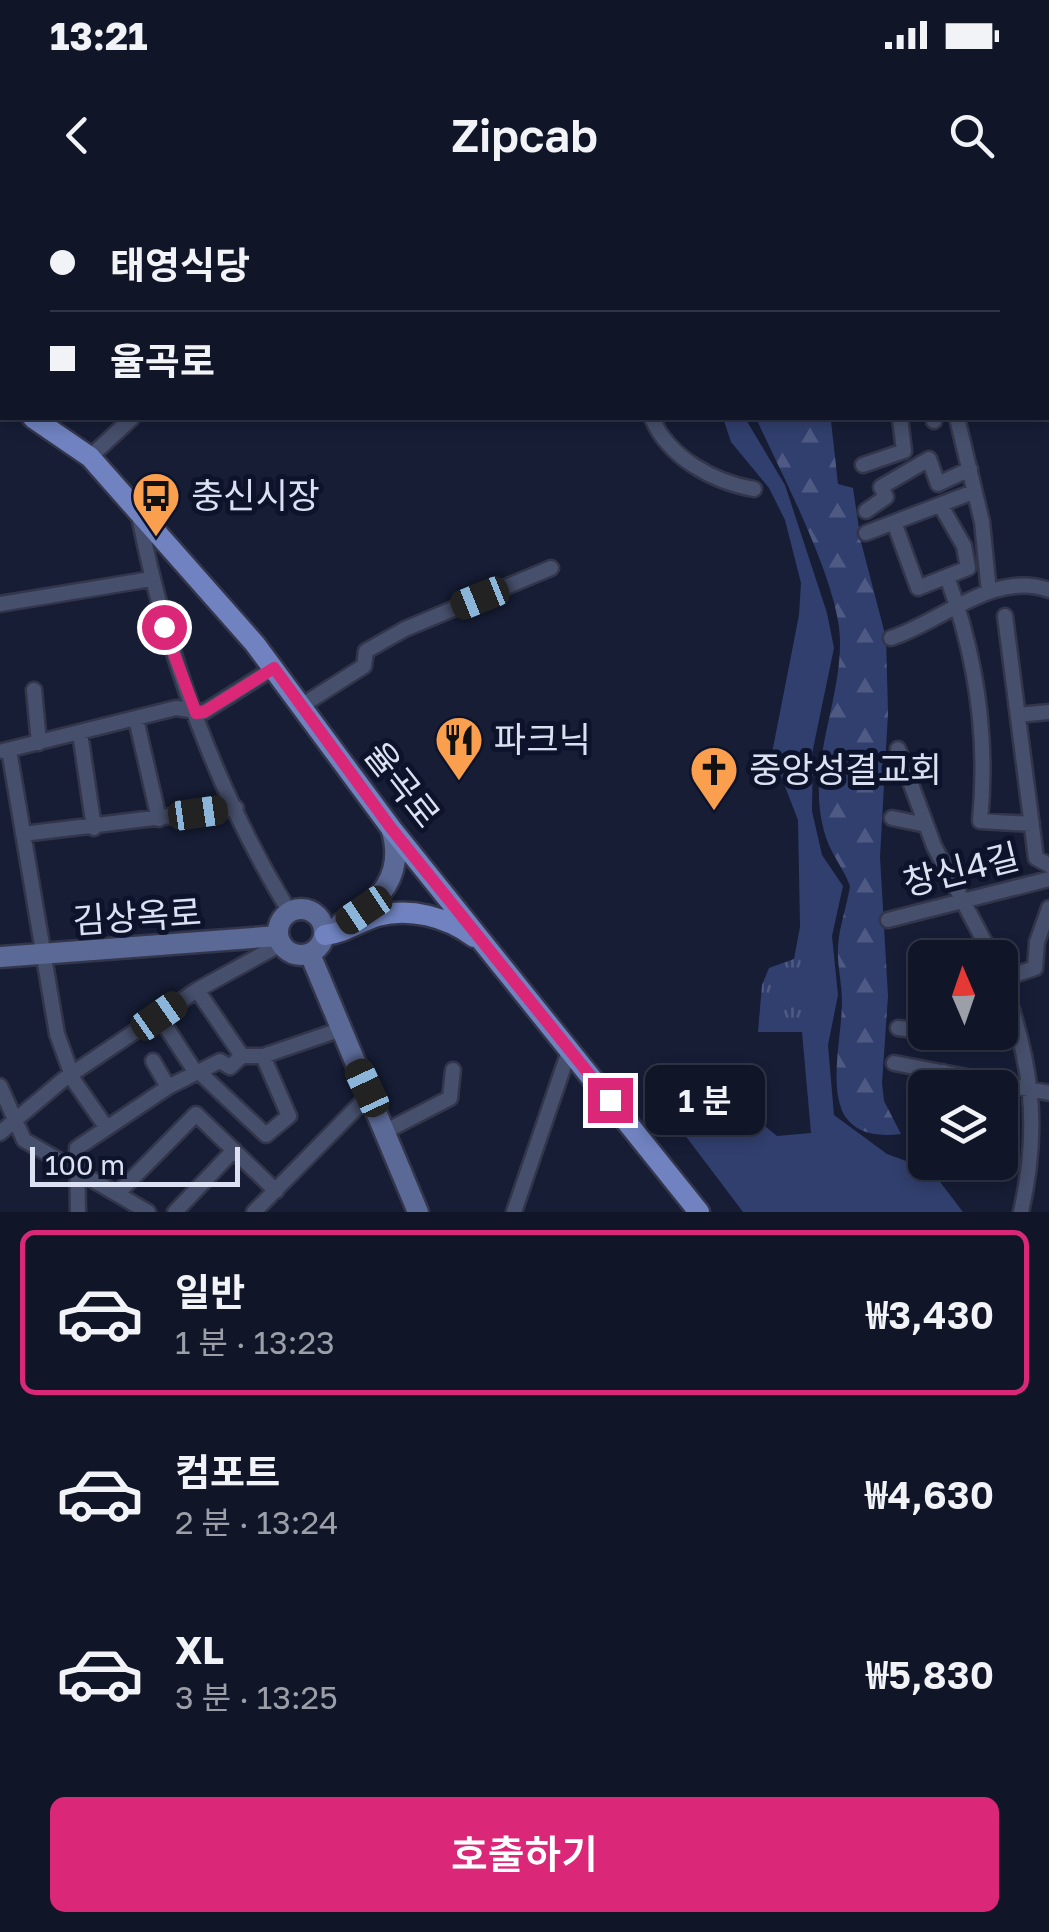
<!DOCTYPE html>
<html lang="ko">
<head>
<meta charset="utf-8">
<style>
	:root { --surface:#101628; --page:#191f30; --text:#f1f3f6; --muted:#9c9fa8; --line:#303545; --accent:#db2777 }
	body { margin:0; font-family:"Golos Text","Noto Sans KR",sans-serif; background:var(--page); color:var(--text); height:100vh; display:flex; flex-direction:column; font-size:38px; white-space:nowrap }
	* { box-sizing:border-box; margin:0 }
	p { font-size:32px; color:var(--muted) }
	.icon { flex:none; width:55px; height:55px; fill:none; stroke:currentColor; stroke-width:2; stroke-linecap:round; stroke-linejoin:round }
	.map { position:relative; height:1012px; overflow:hidden }
	.drawer { display:flex; flex-direction:column; background:var(--surface); flex:1 }
	.drawer>* { flex:none }
	.hud { position:absolute; left:0px; top:0px; width:1050px; height:220px; box-shadow:0 5px 15px #0003,0 0 0 2px var(--line); display:grid; align-content:center; height:220px; padding:0 50px; background:var(--surface) }
	.needle { width:65px; rotate:358deg }
	.tools { position:absolute; left:908px; top:740px; display:grid; gap:20px }
	.tools a { display:grid; place-items:center; width:110px; height:110px; border-radius:15px; background:var(--surface); box-shadow:0 5px 15px #0003,0 0 0 2px var(--line); font-size:50px }
	.scale { position:absolute; left:30px; bottom:25px; width:210px; box-sizing:border-box; padding-left:10px; border:5px solid #dbe1f2; border-top:0; font-size:28px; line-height:35px; white-space:nowrap; color:#dbe1f2; -webkit-text-stroke:8px #0d132b; paint-order:stroke }
	.end { position:absolute; width:45px; height:45px; margin:-22px; border:12px solid #db2777; background:#fff; box-shadow:0 0 0 5px #fff }
	.from { border-radius:50% }
	.bubble { position:absolute; height:70px; border-radius:15px; background:var(--surface); box-shadow:0 5px 15px #0003,0 0 0 2px var(--line); font-size:32px; font-weight:600; line-height:70px; text-align:center }
	.car { position:absolute; width:30px; height:60px; margin:-30px -15px; border-radius:12px; box-shadow:0 0 8px 2px #0007; background:linear-gradient(#222 24%,#8ab4d8 0 40%,#222 0 76%,#8ab4d8 0 86%,#222 0) }
	.hud b { display:flex; align-items:center; gap:35px; height:95px; font-size:38px }
	.hud b+b { border-top:2px solid var(--line) }
	.hud i { width:25px; height:25px; background:var(--text) }
	ul { padding:18px 0 0; list-style:none }
	li { display:flex; align-items:center; gap:30px; height:165px; margin:0 20px 15px; padding:0 30px; border:5px solid transparent; border-radius:15px }
	li div { flex:1 }
	li b { display:block; font-size:38px }
	li em { font-style:normal; font-weight:600 }
	li.on { border-color:var(--accent) }
	li>.icon { width:90px; height:90px; stroke-width:1.5 }
	.button { display:flex; gap:20px; margin-top:auto; padding:20px 50px }
	.button a { flex:1; height:115px; border-radius:15px; background:var(--accent); color:#fff; font-size:40px; font-weight:600; line-height:115px; text-align:center }
	.status { display:flex; justify-content:space-between; align-items:center; height:70px; padding:0 50px; background:var(--surface); direction:ltr }
	.status svg { height:28px; fill:currentColor }
	header { display:flex; justify-content:space-between; align-items:center; height:130px; padding:0 50px; background:var(--surface); font-size:45px; font-weight:600 }
	.map>svg:first-child { display:block }
	.grass { fill:url(#grass-tufts) }
	.forest { fill:url(#forest-firs) }
	.park { fill:#313f6e }
	.lines { fill:none; stroke-linecap:round; stroke-linejoin:round }
	.street-casing { stroke:#33364b; stroke-width:19 }
	.secondary-casing { stroke:#33364b; stroke-width:25 }
	.primary-casing { stroke:#33364b; stroke-width:25 }
	.street { stroke:#464f6b; stroke-width:14 }
	.secondary { stroke:#5b6996; stroke-width:20 }
	.primary { stroke:#7083c0; stroke-width:20 }
	.route { stroke:#db2777; stroke-width:12 }
	.labels { text-anchor:middle; stroke-width:10; stroke-linejoin:round; paint-order:stroke }
	.poi-label { font-size:35px; fill:#dbe1f2; stroke:#0d132b; text-anchor:start }
	.street-label { font-size:35px; fill:#dbe1f2; stroke:#0d132b }
</style>
</head>
<body>
<div class="status"><b>13:21</b><svg viewBox="0 0 49 12"><path d="M0 12V9h3v3zM5 12V6h3v6zM10 12V3h3v9zM15 12V0h3v12zM26 1h20v11H26zM47 4h2v5h-2z"/></svg></div>
<header><svg class="icon" aria-label="back" viewBox="0 0 24 24"><path d="M15 5l-7 7 7 7"/></svg>Zipcab<svg class="icon" aria-label="search" viewBox="0 0 24 24"><circle cx="10" cy="10" r="6"/><path d="M15 15l6 6"/></svg></header>
<div class="map">
<svg width="1049" height="1012" viewBox="0 0 1049 1012">
	<defs>
		<pattern id="grass-tufts" width="24" height="20" patternUnits="userSpaceOnUse" patternTransform="scale(2.5)"><rect width="24" height="20" fill="#313f6e"/><path d="M3 7l-1-3M5 7V3M7 7l1-3M15 17l-1-3M17 17v-4M19 17l1-3" fill="none" stroke="#4e5a83"/></pattern>
		<pattern id="forest-firs" width="22" height="20" patternUnits="userSpaceOnUse" patternTransform="scale(2.5)"><rect width="22" height="20" fill="#313f6e"/><path d="M5 1l3.5 6h-7zM16 11l3.5 6h-7z" fill="#4e5a83"/></pattern>
	</defs>
	<rect width="100%" height="100%" fill="#161d35"/>
	<!-- grass -->
	<path class="grass" d="M804 726 802 832H758L762 785 769 768 794 759 800 727Z"/>
	<!-- forest -->
	<path class="forest" d="M756 218H828L831 221 838 284 853 288 861 342 886 438 888 513 880 657 888 796 882 883 884 901 901 934C810 945 842 854 842 801 842 783 837 765 838 747 839 727 847 706 850 686 843 667 829 652 824 631 806 565 841 505 840 440 839 382 781 273 756 218Z"/>
	<!-- park -->
	<path class="park" d="M723 218H745L785 285 827 413 834 448 813 549 812 611 822 655 843 686 832 736 838 795 828 845 834 915 887 954 931 970 963 1012H743L666 910 738 904 777 936 811 933 802 832 798 620 772 553 799 415 801 383 785 320 769 288 731 242Z"/>
	<g class="lines">
		<!-- street casing -->
		<g class="street-casing">
			<path id="street" d="M240 0V2
				M1001 0V2
				M414 2 419 0
				M612 2 613 0
				M915 2V0
				M1048 86H1049
				M1048 189H1049
				M652 218C668 257 713 282 754 289
				M934 218V221
				M957 218 982 322 989 392
				M90 257 132 218
				M863 265 904 251 900 218
				M866 311 886 297 881 287 929 259 938 284 970 269
				M139 316C166 453 216 591 289 711
				M895 325 918 388 968 368 964 346 941 306
				M866 333 973 292
				M947 377C976 455 988 538 980 621L1032 624
				M0 404 151 379
				M1005 416 1036 658 1049 665
				M891 438C941 422 994 370 1049 390
				M34 490 39 543
				M301 506 364 466 366 451 405 429 551 368
				M1018 515 1049 512
				M136 519 159 619
				M80 533 94 628
				M898 549 934 646 993 758
				M9 550 57 834 74 881 106 927
				M3 551 176 508 204 512 274 468
				M892 618 926 625
				M23 634 236 608
				M888 720 1049 679
				M1000 775C1031 858 1041 924 1021 1012
				M1002 779 1035 768 1037 742 1049 708
				M197 790 242 856H263L339 830
				M159 816 196 873
				M898 828 931 832
				M153 861 168 887
				M894 863 1049 893
				M199 872 266 935 289 916 263 856
				M0 886 24 940 148 1012
				M940 888 943 872
				M386 931 450 898 453 870
				M0 933 64 879 197 790 281 744
				M117 994 196 914 276 991
				M78 1012 77 948 168 887 220 861 230 867 242 856
				M175 1012 234 950
				M254 1012 370 894
				M514 1012 570 848"/>
		</g>
		<!-- secondary casing -->
		<g class="secondary-casing">
			<path id="secondary" d="M278 732a23 23 0 1 1 46 0a23 23 0 1 1-46 0Z
				M340 724C380 704 406 674 391 628
				M310 754 418 1012
				M0 757 278 736"/>
		</g>
		<!-- primary casing -->
		<g class="primary-casing">
			<path id="primary" d="M0 198 2 200
				M33 218 90 257 255 444 391 628 699 1012
				M325 735C344 733 359 722 377 716 410 707 447 717 474 737"/>
		</g>
		<!-- street -->
		<use href="#street" class="street"/>
		<!-- secondary -->
		<use href="#secondary" class="secondary"/>
		<!-- primary -->
		<use href="#primary" class="primary"/>
	</g>
	<g class="lines">
		<!-- route -->
		<path class="route" d="M164 427 196 513 204 512 274 468 391 628 610 900"/>
	</g>
	<!-- icons -->
	<defs>
		<g id="bus-pin" transform="scale(2.5)"><path d="M0 17L-7.5 6A9.5 9.5 0 1 1 7.5 6Z" fill="#f99f4d" stroke="#0d132b"/><path d="M-5-6H5V4H4V6H2V4H-2V6H-4V4H-5ZM-3.5-4V0h7V-4ZM-3.5 1.2v1.5H-2V1.2ZM2 1.2v1.5H3.5V1.2Z" fill="#111"/></g>
		<g id="restaurant-pin" transform="scale(2.5)"><path d="M0 17L-7.5 6A9.5 9.5 0 1 1 7.5 6Z" fill="#f99f4d" stroke="#0d132b"/><path d="M-5-6h1v4h1v-4h1v4h1v-4h1v5L-1.5 .5V6h-2V.5L-5-1ZM5-6V6H3V1.5H1.5Q1.5-4 5-6Z" fill="#111"/></g>
		<g id="church-pin" transform="scale(2.5)"><path d="M0 17L-7.5 6A9.5 9.5 0 1 1 7.5 6Z" fill="#f99f4d" stroke="#0d132b"/><path d="M-1.2-6h2.4v3.5h3.3v2.4h-3.3V6h-2.4V-.1h-3.3v-2.4h3.3Z" fill="#111"/></g>
	</defs>
	<g fill-rule="evenodd">
		<use href="#bus-pin" x="156" y="296"/>
		<use href="#restaurant-pin" x="459" y="540"/>
		<use href="#church-pin" x="714" y="570"/>
	</g>
	<g class="labels">
		<!-- poi labels -->
		<g class="poi-label">
			<text x="191" y="308">충신시장</text>
			<text x="494" y="552">파크닉</text>
			<text x="749" y="582">중앙성결교회</text>
		</g>
		<!-- street labels -->
		<g class="street-label">
			<text transform="translate(402 585) rotate(52)" y="12">율곡로</text>
			<text transform="translate(961 670) rotate(-14)" y="12">창신4길</text>
			<text transform="translate(137 717) rotate(-4)" y="12">김상옥로</text>
		</g>
	</g>
</svg>
<div class="tools">
<a><svg class="needle" viewBox="-14 -14 28 28"><path d="M0-13l5 13h-10z" fill="#e53935"/><path d="M0 13l5-13h-10z" fill="#9c9fa8"/></svg></a>
<a><svg class="icon" aria-label="layers" viewBox="0 0 24 24"><path d="M12 4l9 5-9 5-9-5zM3 14l9 5 9-5"/></svg></a>
</div>
<div class="scale">100 m</div>
<i class="end from" style="left:164px;top:427px"></i>
<i class="end" style="left:610px;top:900px"></i>
<div class="bubble" style="left:645px;top:865px;width:120px">1 분</div>
<i class="car" style="left:480px;top:398px;rotate:248deg"></i>
<i class="car" style="left:198px;top:613px;rotate:82deg"></i>
<i class="car" style="left:364px;top:710px;rotate:236deg"></i>
<i class="car" style="left:159px;top:816px;rotate:55deg"></i>
<i class="car" style="left:367px;top:888px;rotate:335deg"></i>
<div class="hud">
<b><i class="from"></i>태영식당</b>
<b><i></i>율곡로</b>
</div>
</div>
<section class="drawer">
<ul>
<li class="on"><svg class="icon" aria-label="car" viewBox="0 0 24 24"><path d="M5 17H2v-5l4-1 3-4h7l3 4 3 1v5h-3M9 17h6M6 11h13"/><circle cx="7" cy="17" r="2"/><circle cx="17" cy="17" r="2"/></svg><div><b>일반</b><p>1 분 · 13:23</p></div><em>₩3,430</em></li>
<li><svg class="icon" aria-label="car" viewBox="0 0 24 24"><path d="M5 17H2v-5l4-1 3-4h7l3 4 3 1v5h-3M9 17h6M6 11h13"/><circle cx="7" cy="17" r="2"/><circle cx="17" cy="17" r="2"/></svg><div><b>컴포트</b><p>2 분 · 13:24</p></div><em>₩4,630</em></li>
<li><svg class="icon" aria-label="car" viewBox="0 0 24 24"><path d="M5 17H2v-5l4-1 3-4h7l3 4 3 1v5h-3M9 17h6M6 11h13"/><circle cx="7" cy="17" r="2"/><circle cx="17" cy="17" r="2"/></svg><div><b>XL</b><p>3 분 · 13:25</p></div><em>₩5,830</em></li>
</ul>
<div class="button"><a>호출하기</a></div>
</section>
</body>
</html>
